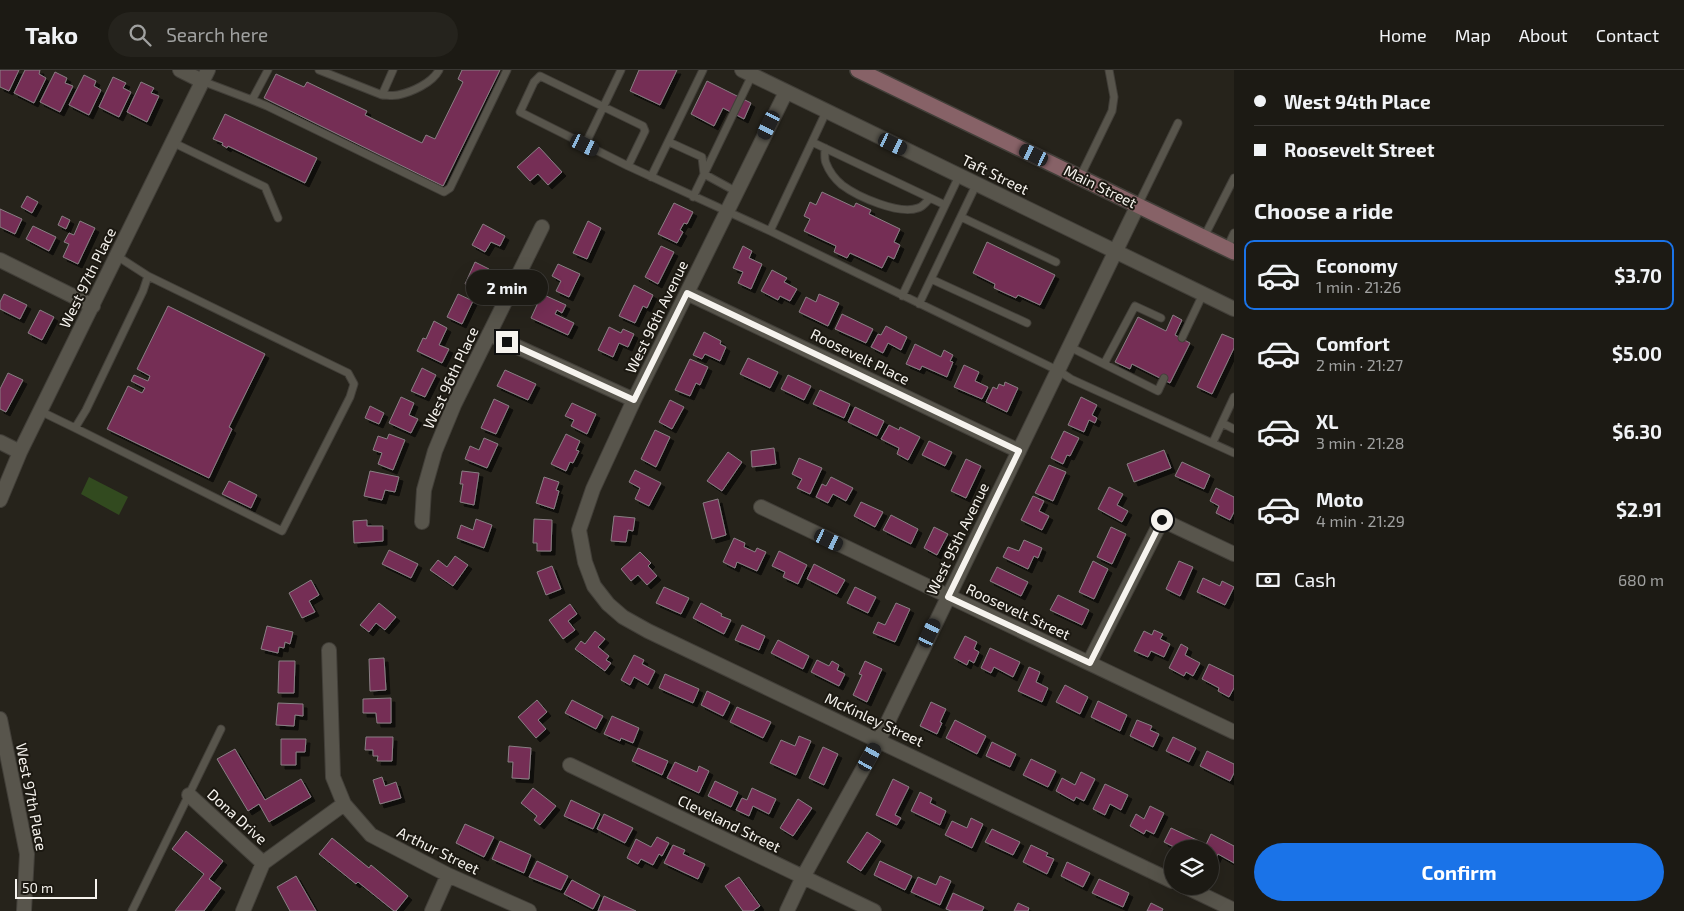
<!DOCTYPE html>
<html lang="en">
<head>
<meta charset="utf-8">
<style>
	:root { --surface:#1c1a14; --page:#25231d; --text:#f1f3f6; --muted:#a0a1a0; --line:#3a3834; --accent:#1a73e8 }
	body { margin:0; font-family:"Exo 2",sans-serif; background:var(--page); color:var(--text); height:100vh; display:flex; flex-direction:column; font-size:19px; white-space:nowrap }
	* { box-sizing:border-box; margin:0 }
	p { font-size:16px; color:var(--muted) }
	.icon { flex:none; width:28px; height:28px; fill:none; stroke:currentColor; stroke-width:2; stroke-linecap:round; stroke-linejoin:round }
	.map { position:relative; flex:1; overflow:hidden }
	.sheet { display:flex; flex-direction:column; background:var(--surface); width:450px }
	.sheet>* { flex:none }
	.top-card { display:grid; align-content:center; height:110px; padding:0 20px; background:var(--surface) }
	.buttons { position:absolute; left:1164px; top:770px; display:grid; gap:10px }
	.buttons a { display:grid; place-items:center; width:55px; height:55px; border-radius:50%; background:var(--surface); box-shadow:0 5px 20px #0002,0 0 0 1px var(--line); font-size:25px }
	.scale { position:absolute; left:15px; bottom:12px; width:82px; box-sizing:border-box; padding-left:5px; border:2px solid #f6f3ee; border-top:0; font-size:14px; line-height:18px; white-space:nowrap; color:#f6f3ee; -webkit-text-stroke:4px #1c1912; paint-order:stroke }
	.end { position:absolute; width:22px; height:22px; margin:-11px; border:6px solid #f6f3ee; background:#111; box-shadow:0 0 0 2px #111 }
	.from { border-radius:50% }
	.bubble { position:absolute; height:35px; border-radius:18px; background:var(--surface); box-shadow:0 5px 20px #0002,0 0 0 1px var(--line); font-size:16px; font-weight:700; line-height:35px; text-align:center }
	.car { position:absolute; width:15px; height:30px; margin:-15px -8px; border-radius:6px; box-shadow:0 0 4px 1px #0007; background:linear-gradient(#222 24%,#8ab4d8 0 40%,#222 0 76%,#8ab4d8 0 86%,#222 0) }
	.top-card b { display:flex; align-items:center; gap:18px; height:48px; font-size:19px }
	.top-card b+b { border-top:1px solid var(--line) }
	.top-card i { width:12px; height:12px; background:var(--text) }
	ul { padding:0; list-style:none }
	li { display:flex; align-items:center; gap:15px; height:70px; margin:0 10px 8px; padding:0 10px; border:2px solid transparent; border-radius:10px }
	li div { flex:1 }
	li b { display:block; font-size:19px }
	li em { font-style:normal; font-weight:700 }
	li.current { border-color:var(--accent) }
	li>.icon { width:45px; height:45px; stroke-width:1.5 }
	h2 { padding:0 20px; font-size:22px; line-height:60px }
	.pay { display:flex; align-items:center; gap:12px; height:55px; padding:0 20px; font-size:19px }
	.pay p { margin-inline-start:auto }
	.cta { display:flex; gap:10px; margin-top:auto; padding:10px 20px }
	.cta a { flex:1; height:58px; border-radius:30px; background:var(--accent); color:#fff; font-size:20px; font-weight:700; line-height:58px; text-align:center }
	header { display:flex; align-items:center; gap:30px; box-sizing:border-box; height:70px; padding:0 25px; background:var(--surface); border-bottom:1px solid var(--line) }
	header strong { font-size:24px }
	nav { display:flex; gap:28px; margin-inline-start:auto; font-size:18px }
	.search { width:350px; height:45px; background:var(--page); display:flex; align-items:center; gap:12px; box-sizing:border-box; padding:0 18px; border-radius:28px; color:var(--muted); font-size:19px }
	main { display:flex; flex:1; min-height:0 }
	.map>svg:first-child { display:block }
	.green { fill:#324a1f }
	.building { fill:#752d55; stroke:#897f84; filter:url(#shadow) }
	.lines { fill:none; stroke-linecap:round; stroke-linejoin:round }
	.service-casing { stroke:#423f39; stroke-width:9 }
	.minor-casing { stroke:#423f39; stroke-width:16 }
	.secondary-casing { stroke:#423f39; stroke-width:18 }
	.service { stroke:#58554c; stroke-width:7 }
	.minor { stroke:#58554c; stroke-width:14 }
	.secondary { stroke:#876267; stroke-width:15 }
	.route { stroke:#f6f3ee; stroke-width:6 }
	.labels { text-anchor:middle; stroke-width:4; stroke-linejoin:round; paint-order:stroke }
	.street-label { font-size:15px; fill:#f6f3ee; stroke:#1c1912 }
</style>
</head>
<body>
<header>
<strong>Tako</strong>
<div class="search"><svg class="icon" aria-label="search" viewBox="0 0 24 24"><circle cx="10" cy="10" r="6"/><path d="M15 15l6 6"/></svg>Search here</div>
<nav><a>Home</a><a>Map</a><a>About</a><a>Contact</a></nav>
</header>
<main>
<div class="map">
<svg width="1234" height="841" viewBox="0 0 1234 841">
	<defs>
		<filter id="shadow"><feDropShadow dx="4" dy="4" stdDeviation="0" flood-color="#0009"/></filter>
	</defs>
	<rect width="100%" height="100%" fill="#26231b"/>
	<!-- green -->
	<path class="green" d="M89 407 128 427 119 445 81 424Z"/>
	<!-- building -->
	<path class="building" d="M0 0H19L9 21 0 17Z
		M25 0H40L39 4 46 8 34 33 14 23Z
		M462 0H500L443 116 264 28 276 4 304 17 307 12 367 41 365 45 422 73 426 65 435 69 463 12 458 9Z
		M639 0H677L660 35 630 21Z
		M55 2 67 8 65 13 73 16 60 42 40 32Z
		M84 5 96 11 94 16 101 20 89 45 69 35Z
		M113 7 126 13 123 18 131 22 119 47 99 37Z
		M707 11 751 33 744 49 723 38 714 56 691 44Z
		M141 12 154 18 151 23 159 26 147 52 127 42Z
		M225 44 317 88 305 113 228 76 227 78 222 75 223 73 213 69Z
		M539 77 562 102 548 115 538 104 530 111 517 97Z
		M822 122 854 137 856 133 871 140 869 144 900 159 894 172 900 175 894 189 888 186 882 198 850 183 847 188 834 182 836 176 804 161 810 149 804 146 810 132 816 135Z
		M27 126 38 132 32 143 21 137Z
		M674 133 693 142 687 154 684 153 680 160 683 162 677 173 658 164Z
		M0 139 22 149 15 164 0 157Z
		M62 146 70 150 66 159 58 155Z
		M80 151 95 158 78 194 63 187 69 174 64 172 69 163 74 165Z
		M588 151 601 158 587 189 573 183Z
		M483 154 505 166 500 176 491 172 485 182 472 175Z
		M33 156 56 167 49 181 26 169Z
		M987 172 1055 205 1040 235 1018 225 1016 228 994 218 995 214 973 203Z
		M661 176 674 182 658 214 645 207Z
		M743 176 752 181 749 188 762 194 751 219 738 213 743 202 733 198Z
		M475 192 489 199 479 220 465 214Z
		M558 194 580 204 569 227 556 221 561 211 552 206Z
		M772 200 787 208 784 212 797 219 790 231 780 226 778 230 761 221Z
		M634 215 653 225 647 238 643 236 635 253 619 246Z
		M4 224 27 235 20 249 0 239V232Z
		M458 224 473 231 462 254 447 247Z
		M542 224 566 235 562 243 557 240 555 244 574 253 568 265 531 248Z
		M819 224 839 233 828 256 799 242 806 227 816 232Z
		M168 236 265 284 229 357 232 359 209 408 107 359 128 316 142 323 145 318 131 311 134 305 148 311 150 306 137 299Z
		M40 240 54 247 42 270 28 263Z
		M842 244 873 259 866 273 835 259Z
		M1173 245 1182 250 1175 265 1190 273 1170 313 1132 294 1130 299 1115 292 1138 247 1166 261Z
		M434 251 447 258 439 275 449 279 442 293 417 281 423 268 426 269Z
		M886 256 907 267 901 280 888 273 883 283 871 277 878 264 881 265Z
		M609 257 621 263 623 259 634 264 628 277 619 273 613 287 598 280Z
		M704 262 721 271 720 274 726 277 720 291 705 284 702 289 693 285Z
		M1222 264 1234 269V278L1212 324 1197 317Z
		M915 274 941 287 944 280 953 285 950 291 953 292 947 307 922 296 920 300 906 294Z
		M748 288 778 302 770 318 740 304Z
		M690 289 708 297 700 315 696 313 690 326 675 320Z
		M964 295 979 302 975 311 988 317 982 329 954 317Z
		M422 298 436 305 425 327 411 321Z
		M505 300 536 314 528 330 497 316Z
		M8 303 23 310 6 342 0 339V319Z
		M788 305 811 316 804 330 781 319Z
		M1005 312 1018 318 1007 342 986 332 993 317 997 319 999 314 1004 316Z
		M820 320 850 334 844 348 813 334Z
		M401 327 414 333 409 345 418 349 411 363 389 353Z
		M1081 327 1097 335 1092 345 1097 348 1095 353 1089 350 1084 362 1068 355Z
		M494 329 509 336 496 364 481 358Z
		M670 330 684 337 672 359 659 352Z
		M572 333 596 344 587 364 571 356 574 350 565 346Z
		M370 336 384 343 379 354 365 348Z
		M855 337 884 351 877 366 848 352Z
		M889 355 899 360 900 357 920 367 908 390 897 384 899 378 881 369Z
		M655 360 670 367 656 397 641 389Z
		M1064 361 1079 368 1070 386 1067 385 1063 394 1051 388Z
		M389 364 405 370 393 400 378 394 382 383 373 380 378 366 387 369Z
		M566 364 580 371 576 380 579 381 573 393 570 392 566 401 551 394Z
		M484 368 498 374 487 398 465 389 470 376 479 380Z
		M929 371 952 382 945 396 922 385Z
		M774 378 776 394 752 397 751 381Z
		M1164 380 1171 398 1134 412 1127 394Z
		M728 382 742 392 722 421 707 411Z
		M799 388 822 398 810 424 797 418 802 409 792 404Z
		M966 389 981 396 966 428 951 421Z
		M1182 392 1210 405 1204 419 1175 406Z
		M1049 395 1066 402 1053 431 1035 423Z
		M635 400 661 413 649 436 635 429 640 418 629 412Z
		M370 401 399 407 395 422 385 420 382 430 364 426Z
		M462 401 479 403 474 435 460 432 463 414H460Z
		M544 407 559 412 556 420 559 421 554 439 536 433Z
		M831 407 853 418 846 431 833 424 828 433 816 427 822 414 826 416Z
		M229 411 257 425 251 438 222 424Z
		M1109 417 1123 424 1117 435 1128 441 1122 452 1098 439Z
		M1216 418 1234 427V442L1230 450 1216 443 1219 436 1210 431Z
		M1033 426 1044 431 1039 441 1049 446 1042 460 1021 450Z
		M718 429 726 465 712 469 703 433Z
		M861 432 883 442 875 457 854 446Z
		M891 445 918 459 911 474 883 460Z
		M614 446 635 448 633 461 628 460 626 472 611 471Z
		M476 449 492 455 484 478 457 468 461 455 473 460Z
		M534 449 552 450 551 481H537V473H533Z
		M367 450V456H383V471L354 473 353 451Z
		M934 457 948 464 937 485 924 478Z
		M1111 457 1126 464 1112 494 1097 487Z
		M734 468 745 473 744 477 755 482 757 478 766 482 757 501 737 492 735 498 723 492Z
		M1024 470 1042 478 1038 488 1034 486 1028 499 1003 487 1008 477 1019 481Z
		M389 480 418 494 411 508 382 494Z
		M779 481 807 495 798 514 783 507 785 502 772 496Z
		M640 482 651 493 648 496 657 506 647 515 638 505 631 511 621 499Z
		M455 486 468 495 453 516 430 500 438 490 447 497Z
		M1093 491 1108 499 1094 529 1079 522Z
		M1179 491 1193 497 1180 526 1166 519Z
		M814 494 845 510 837 524 807 509Z
		M552 496 561 519 546 525 537 502Z
		M997 497 1028 512 1021 526 990 511Z
		M1203 508 1220 516 1222 511 1234 517 1225 535 1197 522Z
		M311 510 319 525 309 531 315 542 302 548 289 523Z
		M664 517 689 528 681 544 656 533Z
		M855 517 876 527 868 543 847 533Z
		M1058 525 1089 540 1082 555 1050 540Z
		M379 533 396 547 385 560 376 553 369 562 360 555Z
		M701 533 722 544 721 546 731 550 724 564 693 548Z
		M896 533 910 539 895 572 873 563 878 552 885 555Z
		M570 534 577 544 568 551 575 560 563 569 549 550Z
		M742 555 765 566 759 580 735 570Z
		M267 556 293 562 290 574 285 572 284 578 279 577 278 583 261 579Z
		M1154 560 1163 564 1160 569 1170 574 1164 587 1151 581 1148 587 1134 581 1144 561 1152 565Z
		M595 561 605 569 598 577 609 586 606 590 611 593 605 601 575 579 581 571 585 574Z
		M965 566 977 572 974 579 979 582 974 593 969 590 967 595 954 588Z
		M778 570 809 586 803 599 771 583Z
		M1181 574 1188 578 1185 585 1200 593 1193 606 1186 602 1184 606 1169 598Z
		M990 578 1020 592 1013 607 994 597 991 603 981 598Z
		M634 585 644 590 642 594 655 601 648 615 634 607 630 615 621 610Z
		M384 588 386 620 370 621 369 589Z
		M817 590 829 596 832 591 839 595 837 600 845 604 839 616 811 602Z
		M279 591H295L294 623H278Z
		M865 591 882 599 867 632 853 625 862 605 859 604Z
		M1209 594 1234 606V618L1229 627 1218 621 1219 618 1202 609Z
		M1029 597 1040 602 1036 612 1048 618 1042 632 1018 621Z
		M665 604 699 619 693 633 659 618Z
		M1065 615 1088 627 1080 644 1056 632Z
		M707 621 730 632 723 646 701 635Z
		M391 628V653H377L376 643H363V629Z
		M537 630 547 642 538 650 546 659 536 668 518 647Z
		M572 630 603 646 596 659 565 643Z
		M1098 631 1127 645 1120 661 1091 647Z
		M931 632 946 639 940 652 942 653 937 664 920 656Z
		M278 633 303 634V646L295 645 294 656 276 655Z
		M737 637 771 652 763 668 730 652Z
		M612 646 639 658 633 673 621 668 620 671 604 664Z
		M955 650 986 666 977 684 946 668Z
		M1137 650 1152 656 1150 660 1159 664 1153 677 1130 666Z
		M799 666 811 671 796 705 770 693 781 670 795 676Z
		M366 667H393L392 691H377L378 686H373V680H365Z
		M1173 667 1196 678 1189 692 1166 681Z
		M281 669H306L305 682H296V695H281Z
		M992 672 1016 684 1010 697 986 686Z
		M509 676 531 678 529 709 512 708 513 692H508Z
		M823 677 838 684 824 715 809 708Z
		M638 678 668 691 662 705 632 691Z
		M235 679 265 730 301 709 311 727 269 752 259 734 248 741 217 689Z
		M1207 681 1234 694V703L1230 711 1200 696Z
		M1031 689 1056 701 1048 717 1023 705Z
		M675 692 697 702 699 696 709 701 699 723 667 708Z
		M1081 702 1095 709 1084 731 1076 727 1074 731 1056 721 1062 708 1075 715Z
		M382 707 385 716 396 712 401 728 380 734 373 710Z
		M893 709 909 717 895 745 901 748 897 755 876 745Z
		M715 711 738 722 731 737 708 726Z
		M1105 714 1128 725 1121 740 1110 734 1105 745 1093 739Z
		M533 718 556 736 540 755 534 750 537 746 521 733Z
		M752 718 776 729 769 744 753 736 749 746 736 740 742 728 747 730Z
		M920 722 932 728 930 733 946 741 940 755 911 741Z
		M798 729 812 738 793 766 780 758Z
		M571 730 600 744 593 759 564 746Z
		M1150 736 1164 743 1154 764 1146 760 1144 764 1130 756 1136 744 1144 749Z
		M604 744 633 758 625 773 597 759Z
		M971 748 983 754 972 778 945 765 952 751 967 758Z
		M465 754 494 767 484 787 456 773Z
		M1171 758 1199 771 1195 779H1178L1164 772Z
		M992 759 1020 772 1013 785 985 772Z
		M186 761 223 791 209 809 221 818 204 841H175L204 804 172 779Z
		M867 762 881 771 861 801 847 792Z
		M1211 764 1234 776V793L1218 784 1213 795 1210 794V779H1204Z
		M657 767 669 773 662 786 659 784 653 795 641 789 638 794 627 788 636 769 651 777Z
		M332 768 369 798 371 795 408 826 396 841H394L358 812 356 814 319 784Z
		M500 771 531 785 524 803 492 789Z
		M673 775 685 780 683 784 705 794 698 809 664 793Z
		M1031 775 1048 783 1046 786 1054 789 1047 804 1023 792Z
		M537 791 568 806 561 820 529 807Z
		M880 791 912 806 905 820 874 805Z
		M1067 792 1090 803 1083 817 1061 806Z
		M296 806 316 841H290L277 817Z
		M940 806 951 811 940 835 911 822 918 807 936 815Z
		M739 807 760 836 753 841H743L725 816Z
		M1099 809 1129 823 1123 837 1092 823Z
		M572 810 600 825 593 839 564 824Z
		M953 823 984 837 982 841H951L946 839Z
		M604 826 636 841H598Z
		M1018 833 1029 838 1028 841H1014Z
		M1151 833 1163 839 1162 841H1147Z"/>
	<g class="lines">
		<!-- service casing -->
		<g class="service-casing">
			<path id="service" d="M319 0 382 25 393 0
				M540 6 643 56 645 61 628 96 520 42 534 12Z
				M202 11 252 30 268 0
				M382 25C387 25 393 26 398 25 412 22 432 13 439 0
				M252 30 267 36 444 122 450 118 507 0
				M826 42 812 72 945 135
				M172 72 265 117 278 148
				M669 72 702 87 704 104 737 122
				M585 75 621 0
				M825 78C825 83 824 89 826 93 829 101 836 110 842 115 858 127 899 145 918 138 923 137 927 131 930 128
				M628 96 770 161 1059 301 1071 309 1234 383
				M651 107 703 0
				M1080 107 1112 41 1114 27 1109 0
				M693 127 752 5
				M1138 135 1178 53
				M961 147 1056 192
				M770 161 812 72
				M1204 167 1234 108
				M1227 178 1234 163
				M931 209 1027 253
				M902 226 959 106
				M919 234 976 115
				M1182 268 1203 224
				M1070 277 1158 321 1164 308
				M1104 294 1135 236 1161 248
				M40 341 75 358 86 340 143 221 148 206 117 186
				M1222 353 1234 359
				M75 358 282 461 350 327 354 314 348 303 148 206
				M1213 372 1234 327
				M132 841 221 659"/>
		</g>
		<!-- minor casing -->
		<g class="minor-casing">
			<path id="minor" d="M180 0 202 11
				M742 0 1234 239
				M786 22 634 330 593 419 579 460 585 492 594 516 608 534 623 547 648 561 1172 811
				M0 190 93 236
				M687 223 1019 381
				M489 264 634 330
				M0 372 20 382
				M0 430 20 382 208 0
				M761 437 1234 662
				M422 452 424 420 435 381 454 335 542 157
				M329 580 333 707 344 734 371 765 448 805 529 841
				M1089 593 1162 450 1234 484
				M0 649 27 784 24 841
				M570 695 874 841
				M189 725 263 793
				M1184 816 1234 840
				M243 841 263 793 344 734
				M432 841 448 805
				M787 841 803 807 879 670 1138 135"/>
		</g>
		<!-- secondary casing -->
		<g class="secondary-casing">
			<path id="secondary" d="M858 0 1234 182"/>
		</g>
		<!-- service -->
		<use href="#service" class="service"/>
		<!-- minor -->
		<use href="#minor" class="minor"/>
		<!-- secondary -->
		<use href="#secondary" class="secondary"/>
	</g>
	<g class="lines">
		<!-- route -->
		<path class="route" d="M507 272 634 330 687 223 1019 381 948 527 1090 593 1162 450"/>
	</g>
	<g class="labels">
		<!-- street labels -->
		<g class="street-label">
			<text transform="translate(995 105) rotate(26)" y="5">Taft Street</text>
			<text transform="translate(1100 117) rotate(26)" y="5">Main Street</text>
			<text transform="translate(88 208) rotate(-64)" y="5">West 97th Place</text>
			<text transform="translate(657 247) rotate(-64)" y="5">West 96th Avenue</text>
			<text transform="translate(860 287) rotate(26)" y="5">Roosevelt Place</text>
			<text transform="translate(451 308) rotate(-65)" y="5">West 96th Place</text>
			<text transform="translate(958 469) rotate(-64)" y="5">West 95th Avenue</text>
			<text transform="translate(1018 542) rotate(25)" y="5">Roosevelt Street</text>
			<text transform="translate(874 650) rotate(25)" y="5">McKinley Street</text>
			<text transform="translate(31 727) rotate(79)" y="5">West 97th Place</text>
			<text transform="translate(237 747) rotate(42)" y="5">Dona Drive</text>
			<text transform="translate(729 754) rotate(26)" y="5">Cleveland Street</text>
			<text transform="translate(438 781) rotate(26)" y="5">Arthur Street</text>
		</g>
	</g>
</svg>
<div class="buttons">
<a><svg class="icon" aria-label="layers" viewBox="0 0 24 24"><path d="M12 4l9 5-9 5-9-5zM3 14l9 5 9-5"/></svg></a>
</div>
<div class="scale">50 m</div>
<i class="end from" style="left:1162px;top:450px"></i>
<i class="end" style="left:507px;top:272px"></i>
<div class="bubble" style="left:466px;top:200px;width:82px">2 min</div>
<i class="car" style="left:769px;top:55px;rotate:206deg"></i>
<i class="car" style="left:893px;top:74px;rotate:116deg"></i>
<i class="car" style="left:585px;top:75px;rotate:116deg"></i>
<i class="car" style="left:1034px;top:85px;rotate:296deg"></i>
<i class="car" style="left:829px;top:470px;rotate:116deg"></i>
<i class="car" style="left:930px;top:563px;rotate:25deg"></i>
<i class="car" style="left:870px;top:687px;rotate:29deg"></i>
</div>
<section class="sheet">
<div class="top-card">
<b><i class="from"></i>West 94th Place</b>
<b><i></i>Roosevelt Street</b>
</div>
<h2>Choose a ride</h2>
<ul>
<li class="current"><svg class="icon" aria-label="car" viewBox="0 0 24 24"><path d="M5 17H2v-5l4-1 3-4h7l3 4 3 1v5h-3M9 17h6M6 11h13"/><circle cx="7" cy="17" r="2"/><circle cx="17" cy="17" r="2"/></svg><div><b>Economy</b><p>1 min · 21:26</p></div><em>$3.70</em></li>
<li><svg class="icon" aria-label="car" viewBox="0 0 24 24"><path d="M5 17H2v-5l4-1 3-4h7l3 4 3 1v5h-3M9 17h6M6 11h13"/><circle cx="7" cy="17" r="2"/><circle cx="17" cy="17" r="2"/></svg><div><b>Comfort</b><p>2 min · 21:27</p></div><em>$5.00</em></li>
<li><svg class="icon" aria-label="car" viewBox="0 0 24 24"><path d="M5 17H2v-5l4-1 3-4h7l3 4 3 1v5h-3M9 17h6M6 11h13"/><circle cx="7" cy="17" r="2"/><circle cx="17" cy="17" r="2"/></svg><div><b>XL</b><p>3 min · 21:28</p></div><em>$6.30</em></li>
<li><svg class="icon" aria-label="car" viewBox="0 0 24 24"><path d="M5 17H2v-5l4-1 3-4h7l3 4 3 1v5h-3M9 17h6M6 11h13"/><circle cx="7" cy="17" r="2"/><circle cx="17" cy="17" r="2"/></svg><div><b>Moto</b><p>4 min · 21:29</p></div><em>$2.91</em></li>
</ul>
<div class="pay"><svg class="icon" aria-label="cash" viewBox="0 0 24 24"><path d="M3 7h18v10H3z"/><circle cx="12" cy="12" r="2"/></svg>Cash<p>680 m</p></div>
<div class="cta"><a>Confirm</a></div>
</section>
</main>
</body>
</html>
